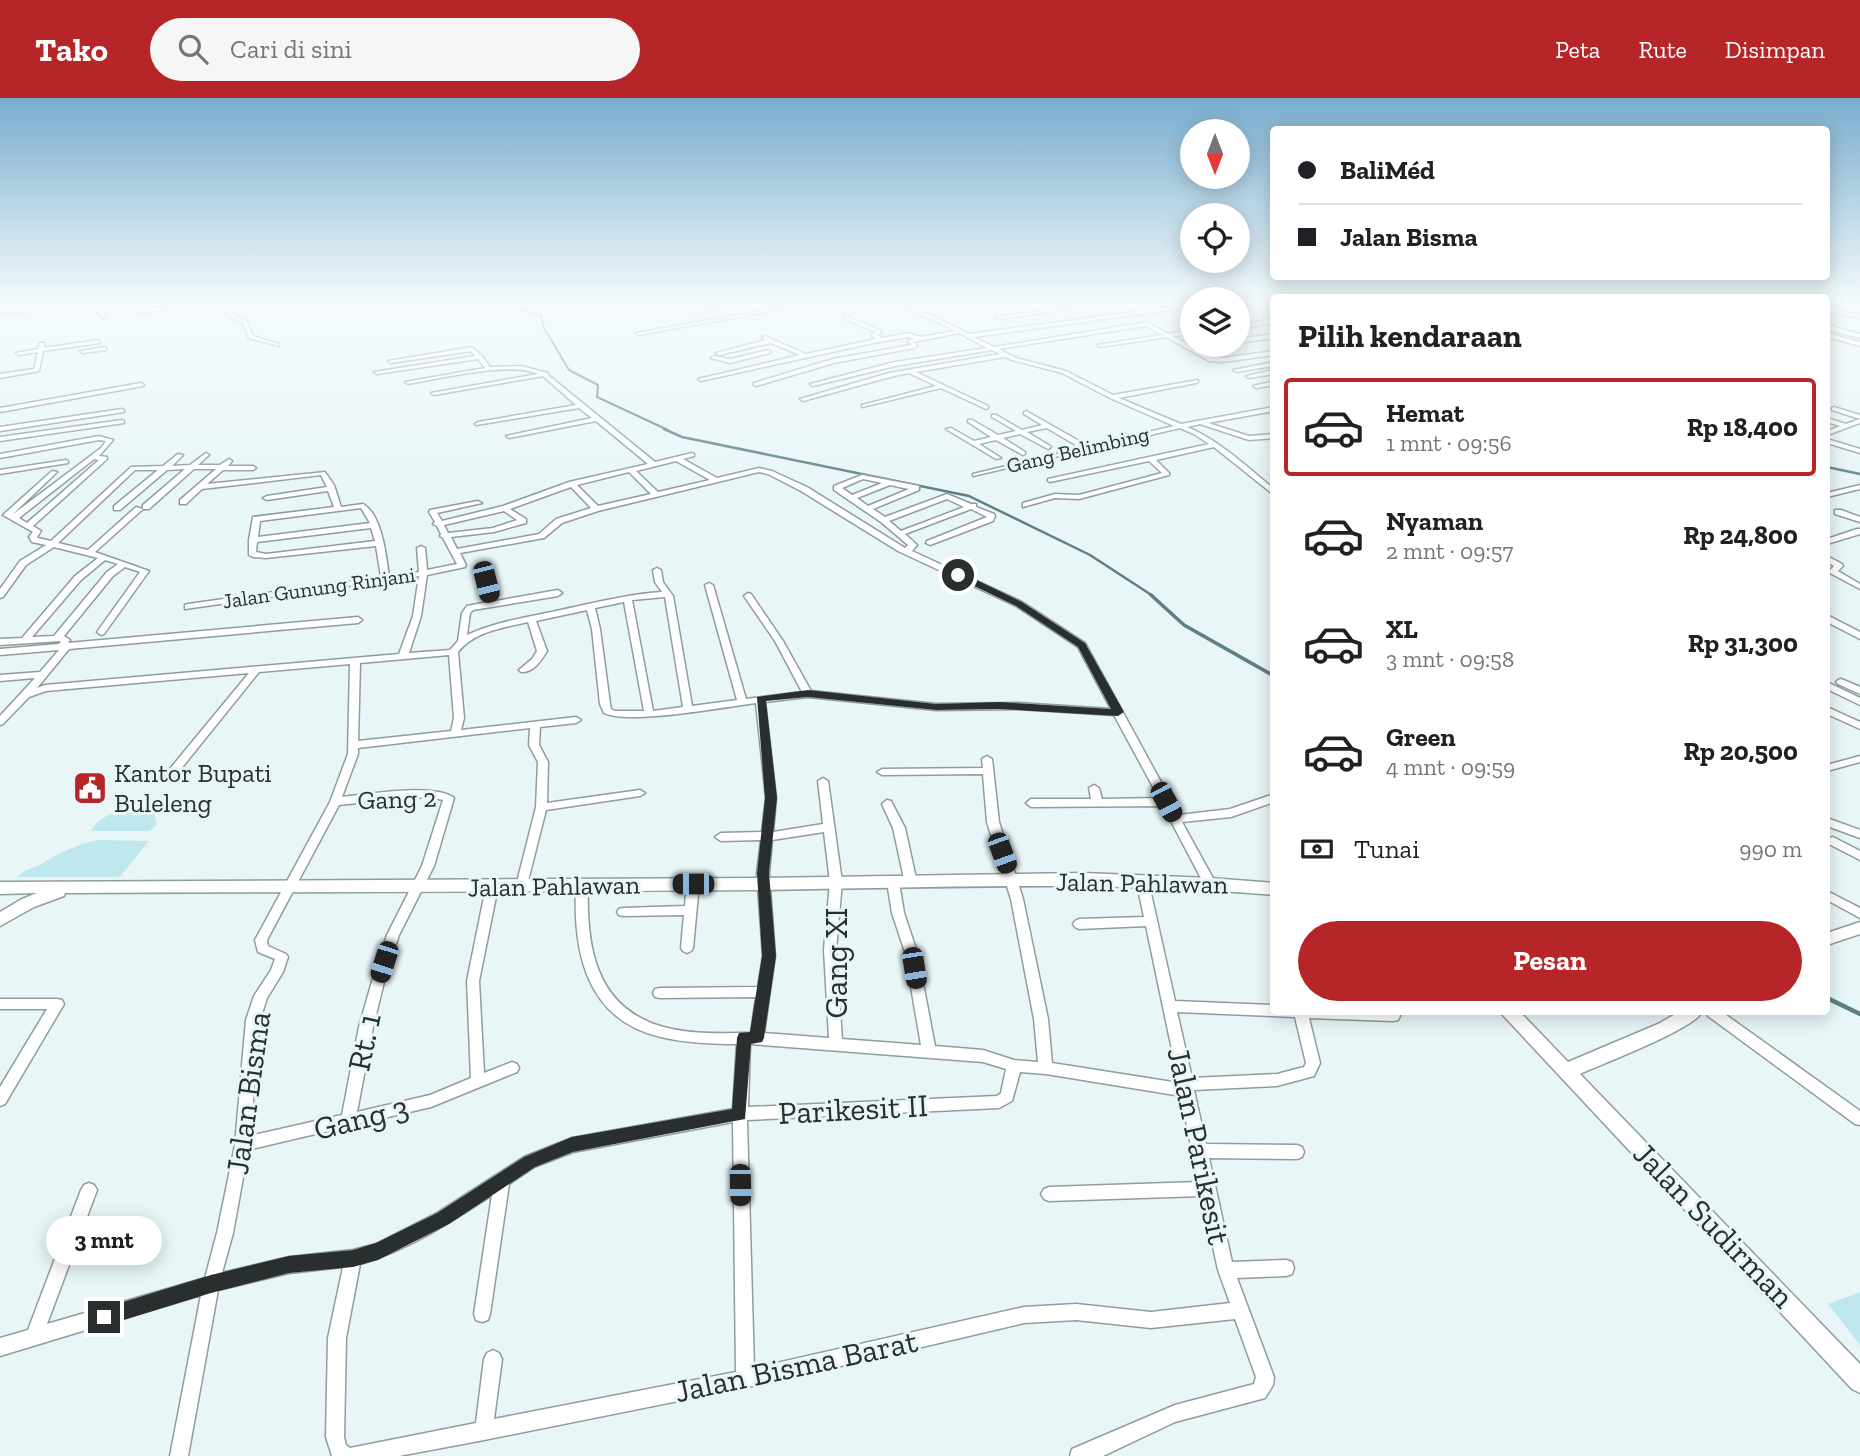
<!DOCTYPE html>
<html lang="id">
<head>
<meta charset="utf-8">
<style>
	:root { --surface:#fff; --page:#f6f6f6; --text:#202124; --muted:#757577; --line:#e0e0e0; --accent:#b62628 }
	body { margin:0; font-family:"Zilla Slab",serif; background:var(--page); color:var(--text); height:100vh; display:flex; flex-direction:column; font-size:26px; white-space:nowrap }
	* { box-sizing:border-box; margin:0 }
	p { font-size:23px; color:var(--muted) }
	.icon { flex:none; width:38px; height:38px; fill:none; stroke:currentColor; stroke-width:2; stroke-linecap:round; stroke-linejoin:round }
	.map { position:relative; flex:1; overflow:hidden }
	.details { position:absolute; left:1270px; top:196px; width:560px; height:721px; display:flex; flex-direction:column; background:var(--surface); border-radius:7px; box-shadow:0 4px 18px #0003 }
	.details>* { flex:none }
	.top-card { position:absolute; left:1270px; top:28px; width:560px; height:154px; border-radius:7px; box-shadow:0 4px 18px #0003; display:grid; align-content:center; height:154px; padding:0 28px; background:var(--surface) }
	.needle { width:46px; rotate:180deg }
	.tools { position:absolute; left:1180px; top:21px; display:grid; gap:14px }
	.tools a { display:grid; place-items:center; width:70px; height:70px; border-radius:50%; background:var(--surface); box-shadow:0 4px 18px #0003; font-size:35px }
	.end { position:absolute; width:32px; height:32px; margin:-16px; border:9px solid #292e2f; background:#fff; box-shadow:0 0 0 4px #fff }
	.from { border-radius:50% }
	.bubble { position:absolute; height:49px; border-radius:24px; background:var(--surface); box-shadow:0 4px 18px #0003; font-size:23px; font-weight:700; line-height:49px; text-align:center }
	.car { position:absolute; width:21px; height:42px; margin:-21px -10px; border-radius:9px; box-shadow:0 0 5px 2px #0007; background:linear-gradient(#222 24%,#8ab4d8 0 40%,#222 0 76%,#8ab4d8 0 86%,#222 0) }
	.top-card b { display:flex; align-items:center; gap:24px; height:66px; font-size:26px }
	.top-card b+b { border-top:2px solid var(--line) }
	.top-card i { width:18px; height:18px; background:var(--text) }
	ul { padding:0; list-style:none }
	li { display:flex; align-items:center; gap:21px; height:98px; margin:0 14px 10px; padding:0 14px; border:4px solid transparent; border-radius:7px }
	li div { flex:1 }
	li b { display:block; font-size:26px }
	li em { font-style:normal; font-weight:700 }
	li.current { border-color:var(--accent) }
	li>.icon { width:63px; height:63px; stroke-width:1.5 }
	h2 { padding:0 28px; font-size:32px; line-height:84px }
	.pay { display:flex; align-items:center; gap:18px; height:77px; padding:0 28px; font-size:26px }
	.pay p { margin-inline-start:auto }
	.action { display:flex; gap:14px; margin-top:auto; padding:14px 28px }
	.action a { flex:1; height:80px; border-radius:42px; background:var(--accent); color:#fff; font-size:28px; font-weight:700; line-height:80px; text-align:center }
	header { display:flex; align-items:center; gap:42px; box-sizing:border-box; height:98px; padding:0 35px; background:var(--accent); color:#fff }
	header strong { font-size:33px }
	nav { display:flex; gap:38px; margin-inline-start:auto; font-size:24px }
	.search { width:490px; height:63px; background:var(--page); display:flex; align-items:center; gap:18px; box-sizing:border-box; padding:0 24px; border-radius:38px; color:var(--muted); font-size:26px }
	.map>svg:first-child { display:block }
	.green { fill:#bee8ee }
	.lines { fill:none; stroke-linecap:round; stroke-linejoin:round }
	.stream-far3 { stroke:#5e7f84; stroke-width:2 }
	.stream-far2 { stroke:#5e7f84; stroke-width:2.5 }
	.stream-far1 { stroke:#5e7f84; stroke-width:3.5 }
	.stream { stroke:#5e7f84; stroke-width:4.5 }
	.minor-casing { stroke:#909c9e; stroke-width:3 }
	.major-casing { stroke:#909c9e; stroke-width:3 }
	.minor { fill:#fff; fill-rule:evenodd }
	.major { fill:#fff; fill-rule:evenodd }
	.route { fill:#292e2f }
	.labels { text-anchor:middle; stroke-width:6; stroke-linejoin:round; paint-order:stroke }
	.far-street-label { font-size:21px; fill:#292e2f; stroke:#e8f6f8 }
	.poi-label { font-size:26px; fill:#292e2f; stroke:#e8f6f8; text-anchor:start }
	.street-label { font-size:26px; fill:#292e2f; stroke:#e8f6f8 }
	.near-street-label { font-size:32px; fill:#292e2f; stroke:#e8f6f8 }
</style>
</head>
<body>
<header>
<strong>Tako</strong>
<div class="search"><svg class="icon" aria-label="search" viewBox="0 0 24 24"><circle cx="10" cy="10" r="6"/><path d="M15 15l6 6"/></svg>Cari di sini</div>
<nav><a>Peta</a><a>Rute</a><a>Disimpan</a></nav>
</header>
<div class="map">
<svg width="1860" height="1358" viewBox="0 0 1860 1358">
	<rect width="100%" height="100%" fill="#e8f6f8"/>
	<!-- green -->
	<path class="green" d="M134 710 152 711 157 726 150 733H91C99 718 118 712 134 710Z
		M97 742 149 743 120 779H18C25 771 31 771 41 766 60 755 75 747 97 742Z
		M1860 1194V1247L1828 1206Z"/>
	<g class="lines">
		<!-- stream-far3 -->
		<path class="stream-far3" d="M500 204 541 218 544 230 569 272 598 287 597 299 668 332"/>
		<!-- stream-far2 -->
		<path class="stream-far2" d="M664 331 682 339 969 398 1090 457 1153 498
			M1827 369 1860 376"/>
		<!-- stream-far1 -->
		<path class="stream-far1" d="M1151 497 1184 527 1274 578"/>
		<!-- stream -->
		<path class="stream" d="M1827 900 1860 916"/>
		<!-- minor casing -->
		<g class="minor-casing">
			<path id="minor" d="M13 204H18L10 211 28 210 31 212 28 214H2V212Z
				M100 204H105L100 208 106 219 103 221 94 208Z
				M138 204H142L141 211 175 208 177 206V204H181L183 207 176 211 138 215 135 213Z
				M234 204H238L233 216 247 223 253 238 279 246V248L249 240 243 225 227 217Z
				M676 204H686L649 211 646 209Z
				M743 204H753L693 215 690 213Z
				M812 204H821L639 237 636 235Z
				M887 204H893L935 219 969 236 1192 206V209L974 239 994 249 1147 224 1168 236 1192 232V236L1173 238 1191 248 1218 247 1215 249 1195 251 1210 259 1223 260 1274 253V257L1223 264 1209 263 1166 239 1100 249 1097 247 1162 237 1146 228 999 251 1016 260 1066 273 1113 297 1198 282V284L1196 285 1119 300 1181 326 1274 309V313L1208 325 1249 338 1274 336V340L1249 342 1200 326 1187 329C1220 343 1246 368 1274 391V397L1214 349 1156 362 1169 375V377L1079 401 1055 400 1023 409V405L1055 396 1079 397 1162 375 1149 363 1050 384 1048 383V381L1209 346 1194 336 1180 330 973 378V376L1081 350 1047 330 1027 334 1050 348 1051 349 1048 351 1020 336 1003 340 1025 354V356L1023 357 996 342 979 346 1001 360 996 361 946 331 951 330 974 343 991 339 968 324V322H972L998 337 1016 333 992 319V317H996L1022 332 1042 327 1024 316V314L1026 313 1088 348 1174 328 1110 300 1062 275 1012 262 1005 259 916 274 988 308V310L986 311 941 290 862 309V307L936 288 909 275 890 279 803 303 800 301 889 275 1000 256 992 252 895 268 813 288 810 286 895 264 987 250 959 235 914 244 917 248 914 250 834 265 756 288 754 287V285L833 261 911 247 908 243 914 241 908 239 873 245 701 283 698 281 800 257 771 245 719 257 716 255 766 242 762 240 765 238 806 256 876 241 871 237 875 234 843 220 845 217 881 233V235L878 237 882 240 908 235 921 239 955 233 931 221Z
				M1108 204H1120L998 221 995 219Z
				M1847 204H1852L1837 212 1860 216V220L1827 213V209L1831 210Z
				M1274 221V225L1237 231V227Z
				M1827 227 1860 236V240L1827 231Z
				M1827 235 1860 244V248L1827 239Z
				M1274 236V240L1237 245V241Z
				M98 242 100 245 43 253 39 273 0 280V276L34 271 38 254 19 257 16 255 38 251 40 245H44V250Z
				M104 249 106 250V252L83 255 80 253Z
				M472 249 482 258 490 269 521 268 548 275V277L655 364 692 355 694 356V358L683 361 717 380 759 370 772 373 807 389 905 450 908 447 881 424 834 392V388L862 377 919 388V392L873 411 885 419 947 396 971 406H976V409L994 416 995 418 993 423 930 447 926 445 927 443 987 419 971 411 905 436 917 447 912 453 1022 504 1085 545 1179 717 1230 711 1274 696V704L1231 719 1182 724 1215 784 1213 787H1205L1203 784 1163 708 1031 709 1026 705 1031 701H1091L1089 690 1094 687 1099 690 1102 701 1159 700 1114 617 1018 611 936 612 808 599 765 604 776 700 773 734 823 726 818 683 823 680 828 683 842 784 836 852 842 941 921 947 905 854 892 815 887 784 889 781H897L899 784 904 815 917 854 935 948 983 952 1014 962 1038 964 1034 921 1011 801 987 724 983 676 882 677 877 674 882 671 983 670 982 661 987 658 992 661 999 724 1023 801 1048 921 1052 965 1179 985 1146 828 1079 831 1075 829 1073 826 1075 823 1079 821 1144 819 1136 782 1138 779H1146L1148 782 1175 903 1274 907V914H1398L1400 918 1398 922 1393 923 1309 920 1320 965 1314 978 1277 988 1194 992 1206 1046 1297 1047 1302 1049 1304 1054 1302 1059 1297 1061 1209 1060 1232 1164 1286 1162 1292 1164 1294 1170 1292 1176 1286 1178 1237 1180 1274 1279 1273 1287 1265 1300 1175 1324 1103 1358H1070L1072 1351 1175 1307 1254 1286 1256 1279 1235 1221 1151 1230 1076 1222 1024 1225 773 1284 484 1342 399 1358H332L326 1339 328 1240 343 1169 289 1175 218 1192 188 1358H170L201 1197 0 1258V1240L28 1232 81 1092 84 1087 89 1085 94 1087 97 1092 47 1226 205 1180 217 1135 235 1047 246 922 254 898 271 872 275 861 258 854 255 842 330 704 348 656 350 566 259 574 172 682H164L163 680 164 678 249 575 46 593 29 599 3 626 0 627V618L35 580 0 583V577L40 574 59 552 0 557V551L59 546 61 543 0 547V541L22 540 75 478 98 460 54 449 26 467 3 499 0 500V491L20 463 46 447 32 444 29 439 33 434 3 417 52 373 57 374 12 417 101 350 106 343 99 342 0 360V356L99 338 113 342 99 358 107 359V361L33 428 41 433 37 439 38 440 51 443 131 369 163 368 178 356 183 357 172 368 190 367 206 355 209 357 198 367H220L229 361 232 363 228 368H253L256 370 253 372H223L207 386 325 374 334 387 341 409 363 406C382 417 386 457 389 478L419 474 417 450 421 448 425 450 427 472 457 466 443 440 440 438 441 436 437 428 433 426 435 424 429 414 430 412 478 403 482 405 437 415 442 423 503 408 569 384 648 366 596 323 509 340 506 338 592 320 579 310 476 327 475 326 478 324 576 307 543 278 434 297 431 295 538 276C510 263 439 281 408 286L405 284 485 270 478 261 377 276 374 274 475 258 471 253 391 265 388 263ZM94 361 99 362 27 425 19 420ZM676 363 710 382 658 394 636 373ZM185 371 143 407V411H149L194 371H216L180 402V406H186L202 391 321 377 327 389 267 398 263 400 267 402 328 393 334 409 253 419 249 442V457L253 459 266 460 376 448 381 479 188 506 185 507V511L419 478 413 518 399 556 45 587 37 590 69 551 358 525 362 522 358 519 68 545 70 542 64 538 113 478 125 469 140 474 97 534 101 537 104 536 149 473 95 454 143 411 136 409 88 452 58 445 135 372H158L114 408V412H120L167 372ZM629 374 651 396 598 408 577 387ZM759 374 768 376 801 393 898 453 1016 508 1078 549 1111 611 1018 605 936 606 811 593 783 543 751 496 748 495 744 498 775 543 802 594 746 601 713 487 709 485 705 487 737 602 692 608 673 498 663 484 661 472 657 470 653 472 655 484 662 494C628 496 594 505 561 512 529 519 497 523 467 537L470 515 473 512 558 498 562 495 558 492 496 503 487 469 486 467H480L479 469 488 504 467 508 462 515 458 543 450 552 409 555 421 518 427 477 465 469 466 467 460 455 544 440 562 425 598 413ZM863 381 882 385 852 397 842 390ZM890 387 909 391 868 408 857 400ZM571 389 591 410 556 421 539 436 457 451 451 439 494 434 526 425V421L510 411ZM947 401 964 409 901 433 889 423ZM361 410 370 425 258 439 260 423ZM504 413 517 422 493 430 448 435 444 427ZM371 430 375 443 266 456 256 454 257 444ZM105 462 118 466 107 474 54 538 32 539 81 482ZM665 499 683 609 653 613 632 502ZM624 504 644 613H615L611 611 610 606 600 531 595 510ZM587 512 592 531 600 606 604 615C628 627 724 609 756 605L766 700 762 734 721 735 715 739 721 743 761 742 757 775 763 858 758 889 660 890 655 891 653 895 655 899 660 900 756 899 751 935C722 935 689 937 660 928 595 908 586 847 588 788L586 785H578L576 788C573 854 586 922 661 939 686 945 711 946 737 946L733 1011 572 1040 524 1059 437 1115 376 1146 353 1152 289 1159 222 1175 233 1135 248 1052 345 1029 348 1030 354 1027 431 1009 517 974 519 970 517 966 512 964 484 975 479 883 498 789 496 786H488L486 789 467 883 471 980 430 997 357 1014 373 929 385 880 399 837 434 768 454 700C436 685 367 696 342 699L358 656V650L530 630 529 647 538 664 536 709 516 788 518 791H526L546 712 640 698 645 695 640 692 547 705 548 664 539 647 540 629 576 625 581 622 576 619 461 632 464 620 458 554C475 533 503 530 528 524L537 553 532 561 519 572 521 574C533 575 541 563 547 553L536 523ZM449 557 454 620 451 633 358 643 360 565ZM429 699 443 702 422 768 387 837 373 880 359 929 342 1017 250 1038 260 922 267 900 283 874 288 859 286 856 268 848 267 842 339 707 395 701ZM824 734 830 784 824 852 829 940 764 935 775 858 769 775 772 742ZM1177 914 1295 919 1306 965 1304 969 1277 976 1192 980ZM750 946 983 964 1006 971 1001 995 997 998 748 1009ZM1020 974 1046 976 1181 998 1192 1053 1199 1084 1049 1089 1044 1091 1041 1096 1044 1101 1049 1103 1202 1098 1218 1172 1230 1205 1151 1214 1076 1206 1024 1209 754 1270 747 1022 999 1010 1012 1003ZM733 1024 736 1274 494 1321 502 1261 499 1255 493 1252 487 1255 484 1261 476 1325 350 1350 346 1347 344 1339 346 1240 360 1166C408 1152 451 1124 492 1097L474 1216 476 1222 482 1224 488 1222 490 1216 509 1086 534 1069 573 1054Z
				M768 252 771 254 770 255 730 265 711 260 714 258 730 261Z
				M1274 264V268L1236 274 1233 272Z
				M1274 272V276L1249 280 1246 278Z
				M1274 283V287L1256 290 1253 288Z
				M141 285 144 287 143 288 0 314V310Z
				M1834 309 1860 317V321L1832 312V310Z
				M122 311 124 312V314L0 333V329Z
				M1827 320 1846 326 1860 321V325L1830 336 1828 335V333L1840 328 1827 324Z
				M122 322 124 323V325L0 343V339Z
				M1827 341 1860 351V355L1827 345Z
				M66 362 68 363V365L0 376V372Z
				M1860 387V391L1827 399V395Z
				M1835 412H1841L1860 419V424L1835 416Z
				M1857 431H1860V436L1827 446V441Z
				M1827 458 1842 466 1843 468 1838 473 1860 486V491L1830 475 1829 473 1834 468 1827 464Z
				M1827 517 1860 534V541L1827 524Z
				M1841 581 1860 589V596L1838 586 1836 584 1838 582Z
				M1827 584 1860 600V607L1827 591Z
				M1827 609 1860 624V631L1827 616Z
				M1860 658V664L1827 673V667Z
				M887 702 891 703 905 730 917 785 915 788H907L905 785 893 730 882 706Z
				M1827 720 1860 732V740L1827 728Z
				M1833 739 1860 753V762L1829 746 1827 743 1829 740Z
				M693 782 697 783 699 786 693 850 691 853 687 855 683 853 681 850 684 817 623 818 619 817 617 814 619 811 623 810 685 808 687 786 689 783Z
				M1827 793 1860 810V820L1827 802Z
				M0 901H57L62 902 64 906 5 1006 0 1008V989L47 911H0Z
				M1706 914H1722L1860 1013V1027L1855 1026 1708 918Z"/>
		</g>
		<!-- major casing -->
		<g class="major-casing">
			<path id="major" d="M1083 775 1210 780 1274 785V797C1102 782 930 790 758 792 527 794 296 794 65 795L64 798 34 809 0 828V814L22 801 37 795 0 796V784L762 780Z
				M1860 824V836L1827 847V835Z
				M1500 914H1520L1568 964 1658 926 1679 914H1702C1694 931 1602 966 1580 976L1860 1266V1295L1852 1291Z"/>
		</g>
		<!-- minor -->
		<use href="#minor" class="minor"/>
		<!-- major -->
		<use href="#major" class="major"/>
	</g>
	<!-- sky -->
	<linearGradient id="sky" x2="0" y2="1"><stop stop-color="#79adce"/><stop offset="0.52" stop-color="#f5fbfc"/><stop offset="1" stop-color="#f5fbfc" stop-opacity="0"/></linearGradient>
	<rect width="1860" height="394" fill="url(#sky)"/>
	<!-- route -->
	<path class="route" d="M955 475H962L1022 504 1085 545 1124 614 1118 618 1000 611 936 612 808 599 766 603 777 700 769 775 776 858 764 940 762 944 751 946 745 1021 573 1054 535 1069 449 1126 378 1162 353 1169 289 1175 211 1195 104 1228 97 1225 95 1219 97 1212 211 1177 289 1158 353 1152 376 1145 437 1115 524 1059 572 1039 732 1011 737 940 739 935 750 934 762 858 757 775 765 700 757 599 808 592 936 606 1000 604 1111 611 1078 549 1016 508 955 479Z"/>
	<!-- icons -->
	<defs>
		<g id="civic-square" transform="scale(1.75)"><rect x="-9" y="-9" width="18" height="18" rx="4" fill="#b62628" stroke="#e8f6f8"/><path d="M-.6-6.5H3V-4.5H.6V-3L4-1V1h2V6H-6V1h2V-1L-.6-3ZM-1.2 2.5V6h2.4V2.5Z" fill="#fff"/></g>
	</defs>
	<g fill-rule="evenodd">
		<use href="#civic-square" x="90" y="690"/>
	</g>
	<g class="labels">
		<!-- far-street labels -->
		<g class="far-street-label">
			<text transform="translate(1078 352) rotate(-13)" y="7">Gang Belimbing</text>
			<text transform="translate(319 490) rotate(-8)" y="7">Jalan Gunung Rinjani</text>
		</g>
		<!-- poi labels -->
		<g class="poi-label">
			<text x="114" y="684">Kantor Bupati<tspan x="114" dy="30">Buleleng</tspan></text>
		</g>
		<!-- street labels -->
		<g class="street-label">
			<text transform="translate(397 701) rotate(-2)" y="9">Gang 2</text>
			<text transform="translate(1142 785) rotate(1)" y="9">Jalan Pahlawan</text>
			<text transform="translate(554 788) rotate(-1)" y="9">Jalan Pahlawan</text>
		</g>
		<!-- near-street labels -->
		<g class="near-street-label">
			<text transform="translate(836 865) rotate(-90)" y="11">Gang XI</text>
			<text transform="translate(364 944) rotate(-78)" y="11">Rt. 1</text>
			<text transform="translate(248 995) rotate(-82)" y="11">Jalan Bisma</text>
			<text transform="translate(853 1011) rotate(-3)" y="11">Parikesit II</text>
			<text transform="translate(361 1020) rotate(-14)" y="11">Gang 3</text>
			<text transform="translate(1199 1048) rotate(78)" y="11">Jalan Parikesit</text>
			<text transform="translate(1714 1127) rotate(46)" y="11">Jalan Sudirman</text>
			<text transform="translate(796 1268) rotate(-12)" y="11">Jalan Bisma Barat</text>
		</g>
	</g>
</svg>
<div class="tools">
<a><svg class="needle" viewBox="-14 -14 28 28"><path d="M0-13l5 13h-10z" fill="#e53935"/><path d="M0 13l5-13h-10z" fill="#757577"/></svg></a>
<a><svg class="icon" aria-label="locate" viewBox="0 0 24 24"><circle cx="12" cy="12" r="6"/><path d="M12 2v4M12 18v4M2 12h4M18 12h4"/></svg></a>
<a><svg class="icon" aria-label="layers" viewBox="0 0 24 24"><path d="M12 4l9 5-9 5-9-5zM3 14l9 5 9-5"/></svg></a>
</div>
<i class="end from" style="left:958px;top:477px"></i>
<i class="end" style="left:104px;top:1219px"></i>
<div class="bubble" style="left:46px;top:1118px;width:116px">3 mnt</div>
<i class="car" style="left:486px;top:484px;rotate:166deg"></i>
<i class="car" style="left:1166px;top:704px;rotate:152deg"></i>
<i class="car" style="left:1002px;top:755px;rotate:160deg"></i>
<i class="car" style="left:693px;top:786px;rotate:270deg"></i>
<i class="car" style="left:384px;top:864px;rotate:198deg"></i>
<i class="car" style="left:914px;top:870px;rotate:171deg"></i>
<i class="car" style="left:740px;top:1087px;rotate:179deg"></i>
<div class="top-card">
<b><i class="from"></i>BaliMéd</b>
<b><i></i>Jalan Bisma</b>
</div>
<section class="details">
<h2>Pilih kendaraan</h2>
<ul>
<li class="current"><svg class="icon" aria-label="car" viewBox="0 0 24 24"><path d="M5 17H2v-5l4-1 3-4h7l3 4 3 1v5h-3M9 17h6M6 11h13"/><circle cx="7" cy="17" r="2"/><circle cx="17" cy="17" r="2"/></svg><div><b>Hemat</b><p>1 mnt · 09:56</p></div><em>Rp 18,400</em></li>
<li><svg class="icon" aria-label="car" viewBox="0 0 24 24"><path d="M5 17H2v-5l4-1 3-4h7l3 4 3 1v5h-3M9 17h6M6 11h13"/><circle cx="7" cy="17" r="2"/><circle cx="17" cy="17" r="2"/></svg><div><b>Nyaman</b><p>2 mnt · 09:57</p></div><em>Rp 24,800</em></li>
<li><svg class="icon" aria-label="car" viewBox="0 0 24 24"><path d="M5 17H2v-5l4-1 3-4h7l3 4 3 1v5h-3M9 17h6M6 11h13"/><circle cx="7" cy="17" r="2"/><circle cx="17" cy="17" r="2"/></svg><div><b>XL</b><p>3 mnt · 09:58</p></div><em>Rp 31,300</em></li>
<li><svg class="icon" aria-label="car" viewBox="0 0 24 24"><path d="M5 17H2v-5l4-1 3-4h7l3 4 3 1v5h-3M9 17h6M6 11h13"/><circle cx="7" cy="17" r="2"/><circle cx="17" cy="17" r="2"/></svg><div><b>Green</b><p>4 mnt · 09:59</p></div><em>Rp 20,500</em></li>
</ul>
<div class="pay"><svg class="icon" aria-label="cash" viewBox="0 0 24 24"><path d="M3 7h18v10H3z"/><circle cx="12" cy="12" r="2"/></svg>Tunai<p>990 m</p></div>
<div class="action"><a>Pesan</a></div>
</section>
</div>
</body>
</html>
